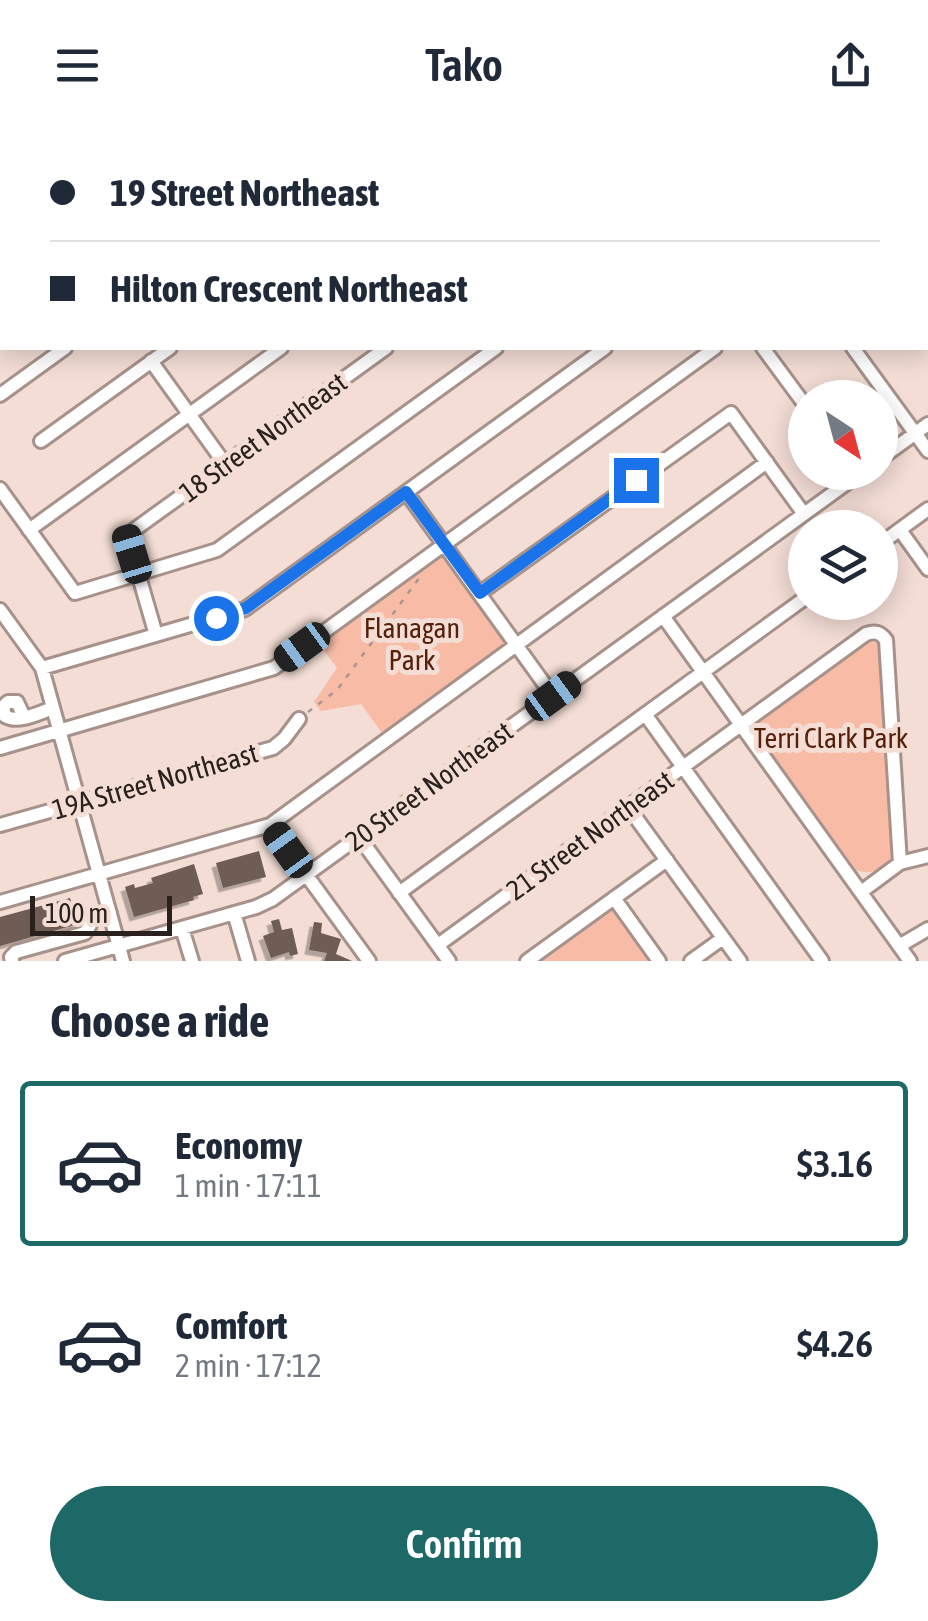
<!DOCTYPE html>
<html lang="en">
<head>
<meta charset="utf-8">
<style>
	:root { --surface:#fff; --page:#f2f2f3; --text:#1f2937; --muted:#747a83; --line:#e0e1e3; --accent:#1c6967 }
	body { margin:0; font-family:"Asap Condensed",sans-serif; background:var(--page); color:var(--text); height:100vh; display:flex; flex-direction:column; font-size:38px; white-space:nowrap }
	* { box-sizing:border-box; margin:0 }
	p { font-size:32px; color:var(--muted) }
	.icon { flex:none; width:55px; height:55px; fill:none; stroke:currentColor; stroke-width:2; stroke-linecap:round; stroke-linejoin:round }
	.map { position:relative; height:831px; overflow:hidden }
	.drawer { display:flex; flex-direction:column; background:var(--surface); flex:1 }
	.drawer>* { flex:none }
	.top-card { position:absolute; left:0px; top:0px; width:930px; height:220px; box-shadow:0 5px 25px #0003; display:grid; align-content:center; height:220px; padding:0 50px; background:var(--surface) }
	.needle { width:65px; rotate:144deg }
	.fabs { position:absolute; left:788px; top:250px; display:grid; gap:20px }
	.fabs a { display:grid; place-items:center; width:110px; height:110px; border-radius:50%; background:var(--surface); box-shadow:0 5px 25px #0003; font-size:50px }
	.scale { position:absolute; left:30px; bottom:25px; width:142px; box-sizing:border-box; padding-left:10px; border:5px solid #29211e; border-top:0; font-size:28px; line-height:35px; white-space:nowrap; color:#29211e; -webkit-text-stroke:8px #f3ddd5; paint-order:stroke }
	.end { position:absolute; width:45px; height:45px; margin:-22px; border:12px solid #1a73e8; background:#fff; box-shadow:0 0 0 5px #fff }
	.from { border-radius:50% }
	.car { position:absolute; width:30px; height:60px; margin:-30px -15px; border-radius:12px; box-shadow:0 0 8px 2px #0007; background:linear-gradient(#222 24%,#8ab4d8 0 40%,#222 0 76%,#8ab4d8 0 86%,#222 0) }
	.top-card b { display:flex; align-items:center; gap:35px; height:95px; font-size:38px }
	.top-card b+b { border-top:2px solid var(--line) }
	.top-card i { width:25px; height:25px; background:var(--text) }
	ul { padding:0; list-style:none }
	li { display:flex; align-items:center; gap:30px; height:165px; margin:0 20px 15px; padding:0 30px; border:5px solid transparent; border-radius:10px }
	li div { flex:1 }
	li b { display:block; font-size:38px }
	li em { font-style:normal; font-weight:600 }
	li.current { border-color:var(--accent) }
	li>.icon { width:90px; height:90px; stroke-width:1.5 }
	h2 { padding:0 50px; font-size:45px; line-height:120px }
	.action { display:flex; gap:20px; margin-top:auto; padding:20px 50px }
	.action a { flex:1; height:115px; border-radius:60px; background:var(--accent); color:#fff; font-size:40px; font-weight:600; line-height:115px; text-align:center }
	header { display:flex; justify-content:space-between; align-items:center; height:130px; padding:0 50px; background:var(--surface); font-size:45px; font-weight:600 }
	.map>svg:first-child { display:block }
	.green { fill:#f8bba6 }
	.building { fill:#6e5b55; filter:url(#shadow) }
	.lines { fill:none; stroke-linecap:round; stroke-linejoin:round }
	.minor-casing { stroke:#a7928b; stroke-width:18 }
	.path { stroke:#a79690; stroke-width:2.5; stroke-dasharray:5 8; stroke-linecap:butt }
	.minor { stroke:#fff; stroke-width:12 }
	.route { stroke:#1a73e8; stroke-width:12 }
	.labels { text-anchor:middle; stroke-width:10; stroke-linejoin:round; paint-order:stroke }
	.street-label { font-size:28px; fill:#29211e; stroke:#f3ddd5 }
	.park-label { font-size:28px; fill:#56200b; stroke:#f3ddd5 }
</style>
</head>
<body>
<header><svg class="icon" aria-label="menu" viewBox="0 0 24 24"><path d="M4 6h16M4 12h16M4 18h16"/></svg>Tako<svg class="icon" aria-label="share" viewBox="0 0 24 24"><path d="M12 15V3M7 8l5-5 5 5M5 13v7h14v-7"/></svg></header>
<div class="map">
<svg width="928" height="831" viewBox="0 0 928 831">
	<defs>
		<filter id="shadow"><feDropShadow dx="-4.5" dy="4.5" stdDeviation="0" flood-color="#0004"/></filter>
	</defs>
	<rect width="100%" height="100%" fill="#f3ddd5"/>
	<!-- green -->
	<path class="green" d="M438 422 508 517 385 607 361 574 321 581 314 572 337 538 317 511Z
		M868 512 878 513 880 520 894 724C887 739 871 746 856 740L756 602 758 592Z
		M613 775 653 831H540L538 829Z"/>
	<!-- building -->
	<path class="building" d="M259 721 266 747 223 758 216 733Z
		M194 734 203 764 193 767 194 770 134 787 125 757 134 754 135 758 153 753 151 748Z
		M70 768 78 794 0 816V787Z
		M279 789 282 800 292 798 298 824 290 826 289 822 271 828 263 806 274 802 271 791Z
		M314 792 322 793 321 803 341 809 336 824 352 831H324L327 823 309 820Z"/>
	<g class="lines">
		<!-- minor casing -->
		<g class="minor-casing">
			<path id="minor" d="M48 0 50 2
				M136 0 138 2
				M223 0 225 2
				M312 0 314 2
				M363 2 367 0
				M577 2 581 0
				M682 2 686 0
				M792 2 795 0
				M902 2 905 0
				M928 64V63
				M928 84V85
				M0 90 2 89
				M0 176 2 174
				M763 218 805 275
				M853 218 928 321
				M151 231 225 334
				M0 265 65 218
				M41 311 170 218
				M880 329 928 294
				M0 359 75 463 217 420 496 218
				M406 362 553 566
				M29 400 281 218
				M900 400 928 439
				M880 414 928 379
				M480 463 731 283 804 384
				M0 480 42 538 123 831
				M663 486 910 831
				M156 505 127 405 386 218
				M42 538 245 479 605 218
				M645 584 822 831
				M24 587 17 572H8L3 577 5 586C18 594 39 583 53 578
				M0 618 274 538 715 218
				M628 677 740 831
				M0 695 273 618 284 609 299 589
				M270 695 369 831
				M359 707 449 831
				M861 762 900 733 928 726
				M399 763 805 468
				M614 768 659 831
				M0 772 270 695 767 332
				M234 783 248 831
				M182 798 192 831
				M438 815 866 504C875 501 880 502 886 510L900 733
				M899 816 928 799
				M12 831 11 827 16 822 85 803 90 795 89 789 110 783
				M65 831 256 777 273 769 862 342
				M527 831 667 730
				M691 831 723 808"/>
		</g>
		<!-- path -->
		<path class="path" d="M425 0 427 2
			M429 2 433 0
			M514 2 516 0
			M308 582 337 560 420 447"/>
		<!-- minor -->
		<use href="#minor" class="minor"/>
	</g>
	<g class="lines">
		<!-- route -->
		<path class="route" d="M216 488 246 478 406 362 480 463 636 350"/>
	</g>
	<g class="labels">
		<!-- street labels -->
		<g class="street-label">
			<text transform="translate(263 307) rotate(-36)" y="10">18 Street Northeast</text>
			<text transform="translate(155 651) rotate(-16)" y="10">19A Street Northeast</text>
			<text transform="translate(429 656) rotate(-36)" y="10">20 Street Northeast</text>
			<text transform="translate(590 705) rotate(-36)" y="10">21 Street Northeast</text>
		</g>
		<!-- park labels -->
		<g class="park-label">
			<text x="412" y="508">Flanagan<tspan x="412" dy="32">Park</tspan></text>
			<text x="831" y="618">Terri Clark Park</text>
		</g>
	</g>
</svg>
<div class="fabs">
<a><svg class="needle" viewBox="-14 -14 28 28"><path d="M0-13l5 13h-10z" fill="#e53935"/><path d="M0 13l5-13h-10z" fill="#747a83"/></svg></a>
<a><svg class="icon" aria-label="layers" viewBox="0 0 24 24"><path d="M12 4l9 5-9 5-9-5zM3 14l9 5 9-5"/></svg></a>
</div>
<div class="scale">100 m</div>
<i class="end from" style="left:216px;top:488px"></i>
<i class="end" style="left:636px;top:350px"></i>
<i class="car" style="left:132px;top:424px;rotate:343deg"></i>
<i class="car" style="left:302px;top:517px;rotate:234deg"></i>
<i class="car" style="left:553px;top:566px;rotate:54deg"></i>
<i class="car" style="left:288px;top:720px;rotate:324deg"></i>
<div class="top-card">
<b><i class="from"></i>19 Street Northeast</b>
<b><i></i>Hilton Crescent Northeast</b>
</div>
</div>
<section class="drawer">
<h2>Choose a ride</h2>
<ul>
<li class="current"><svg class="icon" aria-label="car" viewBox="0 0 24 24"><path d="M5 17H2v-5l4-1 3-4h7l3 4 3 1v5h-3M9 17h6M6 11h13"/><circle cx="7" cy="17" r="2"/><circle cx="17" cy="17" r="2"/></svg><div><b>Economy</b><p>1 min · 17:11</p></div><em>$3.16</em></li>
<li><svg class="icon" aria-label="car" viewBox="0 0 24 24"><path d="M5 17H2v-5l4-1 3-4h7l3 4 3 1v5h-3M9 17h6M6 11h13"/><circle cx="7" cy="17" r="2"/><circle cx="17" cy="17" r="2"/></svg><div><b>Comfort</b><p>2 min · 17:12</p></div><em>$4.26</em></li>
</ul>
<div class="action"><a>Confirm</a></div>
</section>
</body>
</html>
